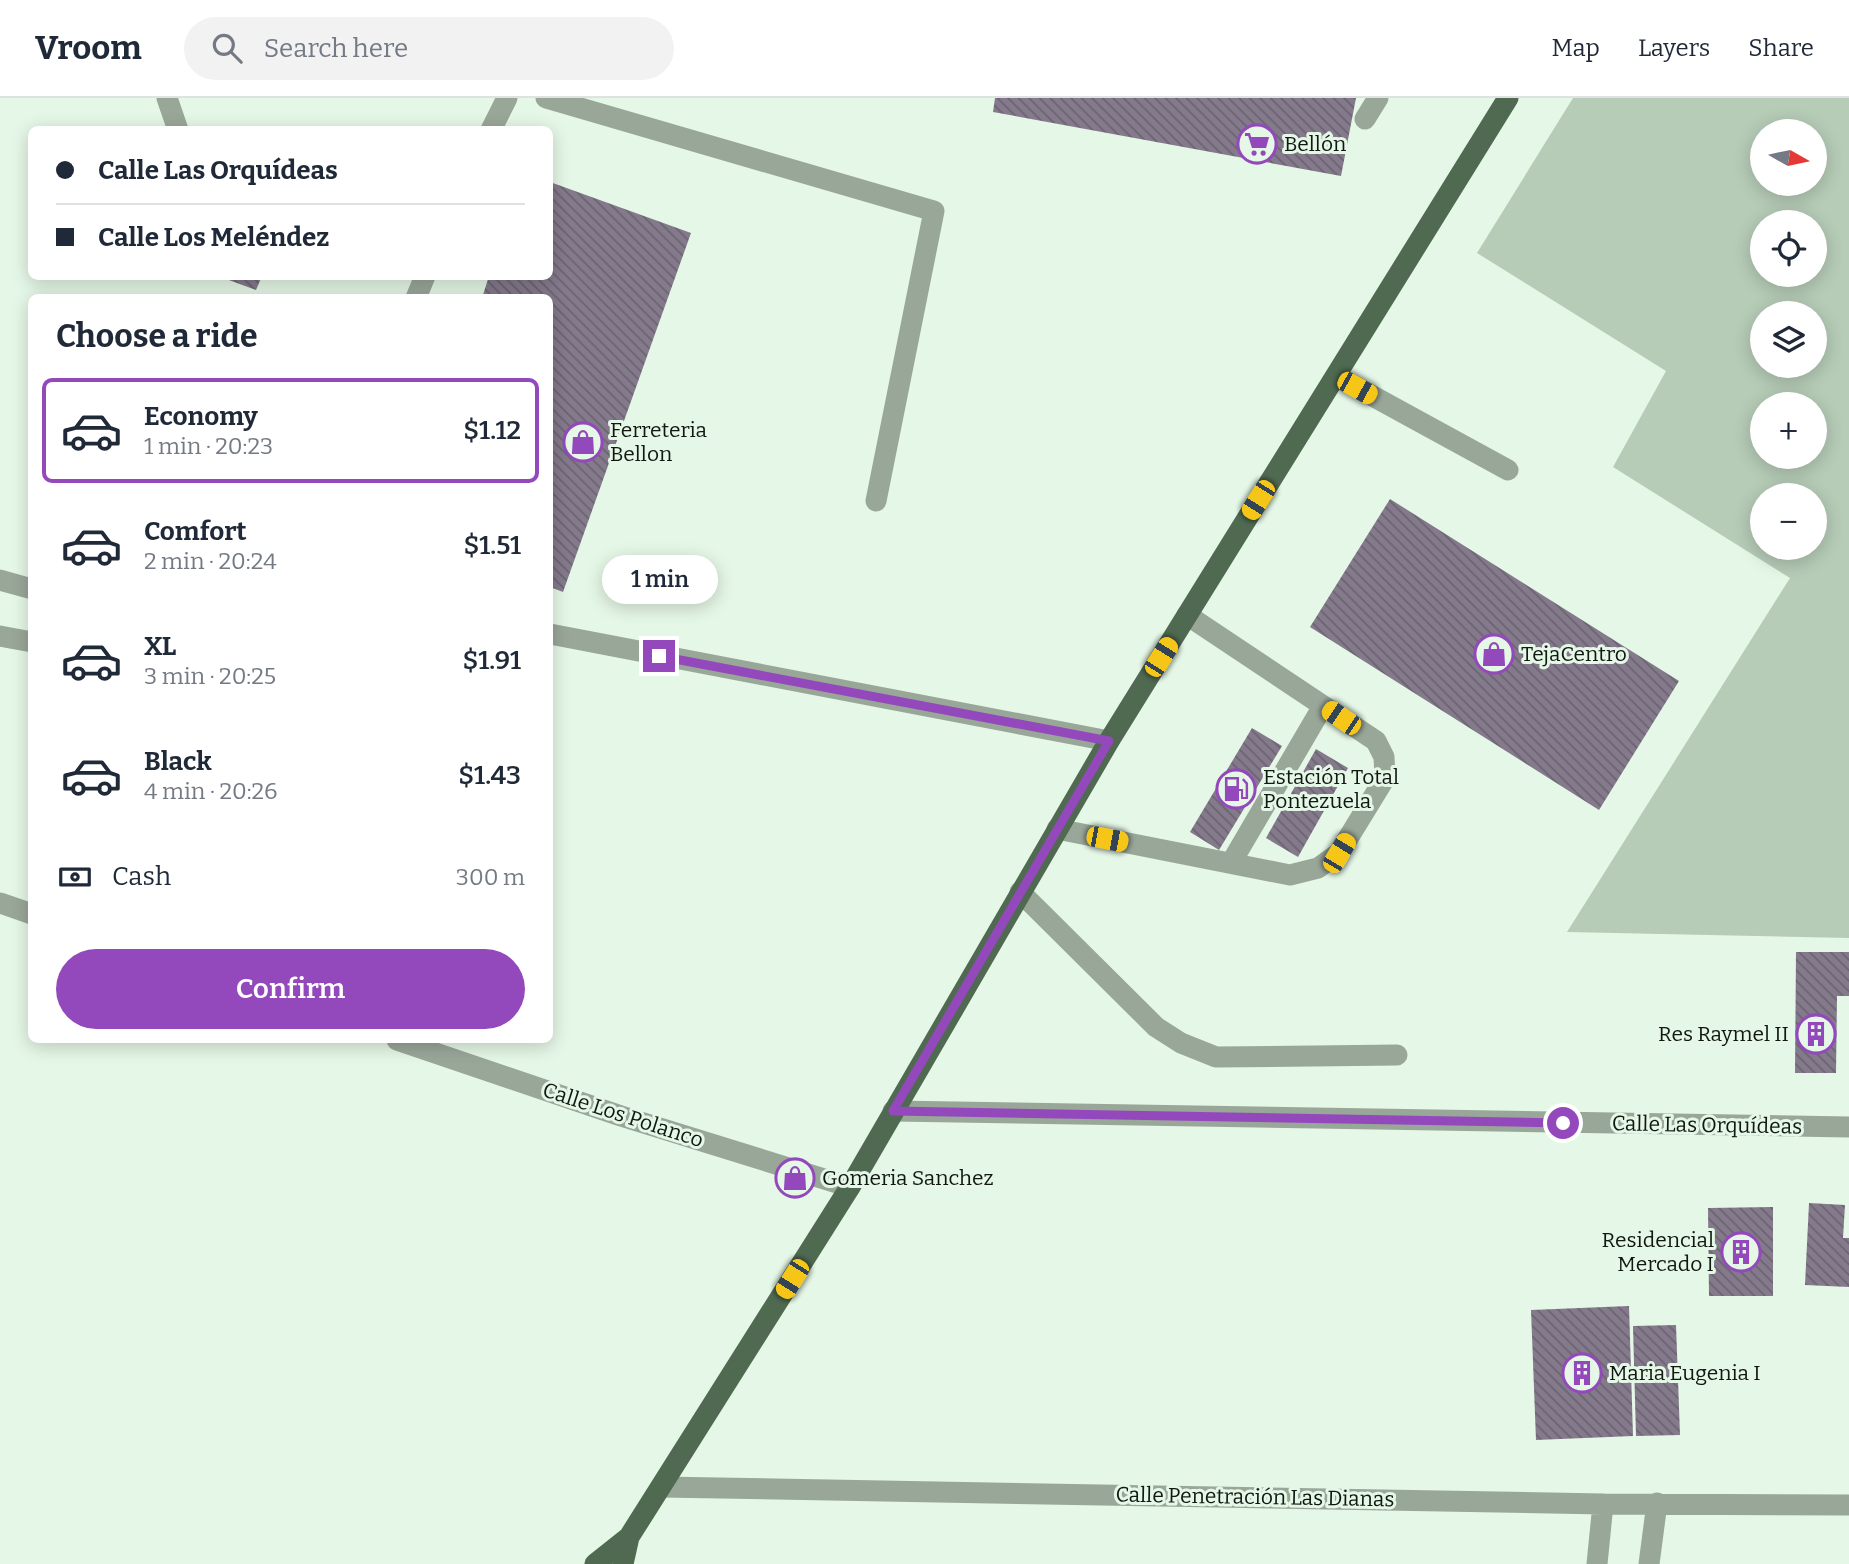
<!DOCTYPE html>
<html lang="en">
<head>
<meta charset="utf-8">
<style>
	:root { --surface:#fff; --page:#f2f2f3; --text:#1f2937; --muted:#747a83; --line:#e0e1e3; --accent:#9349bc }
	body { margin:0; font-family:Bitter,serif; background:var(--page); color:var(--text); height:100vh; display:flex; flex-direction:column; font-size:26px; white-space:nowrap }
	* { box-sizing:border-box; margin:0 }
	p { font-size:23px; color:var(--muted) }
	.icon { flex:none; width:38px; height:38px; fill:none; stroke:currentColor; stroke-width:2; stroke-linecap:round; stroke-linejoin:round }
	.map { position:relative; flex:1; overflow:hidden }
	.panel { position:absolute; left:28px; top:196px; width:525px; height:749px; display:flex; flex-direction:column; background:var(--surface); border-radius:10px; box-shadow:0 4px 18px #0003 }
	.panel>* { flex:none }
	.guide { position:absolute; left:28px; top:28px; width:525px; height:154px; border-radius:10px; box-shadow:0 4px 18px #0003; display:grid; align-content:center; height:154px; padding:0 28px; background:var(--surface) }
	.needle { width:46px; rotate:99deg }
	.controls { position:absolute; left:1750px; top:21px; display:grid; gap:14px }
	.controls a { display:grid; place-items:center; width:77px; height:77px; border-radius:50%; background:var(--surface); box-shadow:0 4px 18px #0003; font-size:35px }
	.end { position:absolute; width:32px; height:32px; margin:-16px; border:9px solid #9349bc; background:#fff; box-shadow:0 0 0 4px #fff }
	.from { border-radius:50% }
	.bubble { position:absolute; height:49px; border-radius:24px; background:var(--surface); box-shadow:0 4px 18px #0003; font-size:23px; font-weight:600; line-height:49px; text-align:center }
	.car { position:absolute; width:21px; height:42px; margin:-21px -10px; border-radius:9px; box-shadow:0 0 5px 2px #0007; background:linear-gradient(#f5c518 24%,#345 0 40%,#f5c518 0 76%,#345 0 86%,#f5c518 0) }
	.guide b { display:flex; align-items:center; gap:24px; height:66px; font-size:26px }
	.guide b+b { border-top:2px solid var(--line) }
	.guide i { width:18px; height:18px; background:var(--text) }
	ul { padding:0; list-style:none }
	li { display:flex; align-items:center; gap:21px; height:105px; margin:0 14px 10px; padding:0 14px; border:4px solid transparent; border-radius:10px }
	li div { flex:1 }
	li b { display:block; font-size:26px }
	li em { font-style:normal; font-weight:600 }
	li.active { border-color:var(--accent) }
	li>.icon { width:63px; height:63px; stroke-width:1.5 }
	h2 { padding:0 28px; font-size:32px; line-height:84px }
	.pay { display:flex; align-items:center; gap:18px; height:77px; padding:0 28px; font-size:26px }
	.pay p { margin-inline-start:auto }
	.action { display:flex; gap:14px; margin-top:auto; padding:14px 28px }
	.action a { flex:1; height:80px; border-radius:42px; background:var(--accent); color:#fff; font-size:28px; font-weight:600; line-height:80px; text-align:center }
	header { display:flex; align-items:center; gap:42px; box-sizing:border-box; height:98px; padding:0 35px; background:var(--surface); border-bottom:2px solid var(--line) }
	header strong { font-size:33px }
	nav { display:flex; gap:38px; margin-inline-start:auto; font-size:24px }
	.search { width:490px; height:63px; background:var(--page); display:flex; align-items:center; gap:18px; box-sizing:border-box; padding:0 24px; border-radius:38px; color:var(--muted); font-size:26px }
	.map>svg:first-child { display:block }
	.grass { fill:#b6ccb7; fill-rule:evenodd }
	.building { fill:url(#building-back-hatch) }
	.lines { fill:none; stroke-linecap:round; stroke-linejoin:round }
	.minor { stroke:#99a799; stroke-width:21 }
	.major { stroke:#506a51; stroke-width:21 }
	.route { stroke:#9349bc; stroke-width:9 }
	.labels { text-anchor:middle; stroke-width:6; stroke-linejoin:round; paint-order:stroke }
	.poi-label { font-size:21px; fill:#111711; stroke:#e5f7e6; text-anchor:start }
	.street-label { font-size:21px; fill:#111711; stroke:#e5f7e6 }
</style>
</head>
<body>
<header>
<strong>Vroom</strong>
<div class="search"><svg class="icon" aria-label="search" viewBox="0 0 24 24"><circle cx="10" cy="10" r="6"/><path d="M15 15l6 6"/></svg>Search here</div>
<nav><a>Map</a><a>Layers</a><a>Share</a></nav>
</header>
<div class="map">
<svg width="1849" height="1466" viewBox="0 0 1849 1466">
	<defs>
		<pattern id="building-back-hatch" width="6" height="6" patternUnits="userSpaceOnUse" patternTransform="scale(1.75)"><rect width="6" height="6" fill="#847a8c"/><path d="M-1 5l2 2M0 0l6 6M5-1l2 2" fill="none" stroke="#6b6371"/></pattern>
	</defs>
	<rect width="100%" height="100%" fill="#e5f7e6"/>
	<!-- grass -->
	<path class="grass" d="M1573 0H1849V840L1567 834 1790 480 1613 369 1666 273 1477 155ZM1762 33H1815V86H1762ZM1762 124H1815V177H1762ZM1762 215H1815V268H1762ZM1762 306H1815V359H1762ZM1762 397H1815V450H1762Z"/>
	<!-- building -->
	<path class="building" d="M995 0H1356L1341 78 993 14Z
		M550 84 691 135 563 494 550 489V200H482L489 178H550Z
		M218 178H262L256 192Z
		M1390 401 1679 583 1599 712 1310 529Z
		M1252 630 1282 648 1219 752 1190 734Z
		M1316 651 1348 670 1298 759 1266 740Z
		M1796 854H1849V898H1837L1836 975H1795Z
		M1809 1105 1845 1107 1843 1140H1849V1189L1805 1187Z
		M1773 1109V1198H1709L1708 1110Z
		M1629 1208 1633 1338 1536 1342 1531 1212Z
		M1676 1227 1680 1337 1636 1338 1633 1228Z"/>
	<g class="lines">
		<!-- minor -->
		<path class="minor" d="M167 0 178 32
			M546 0 934 113 876 403
			M1365 21 1378 0
			M491 32 507 0
			M416 200 425 178
			M1336 278 1508 372
			M0 482 32 491
			M550 536 1109 643
			M0 538 32 544
			M1057 731 1290 777 1318 770 1339 755 1385 680 1384 659 1376 643 1187 517
			M1231 765 1323 608
			M1020 794 1156 929 1181 945 1216 959 1397 957
			M0 805 32 816
			M397 942 621 1018 850 1089
			M893 1013 1849 1029
			M661 1389 1603 1406 1849 1407
			M1597 1466 1603 1406
			M1649 1466 1657 1405"/>
		<!-- major -->
		<path class="major" d="M595 1466 629 1439 850 1089 1109 643 1508 0
			M623 1466 629 1439"/>
	</g>
	<g class="lines">
		<!-- route -->
		<path class="route" d="M659 558 1109 643 893 1013 1563 1025"/>
	</g>
	<!-- icons -->
	<defs>
		<g id="supermarket-ring" transform="scale(2.0125)"><circle r="9.5" fill="#e5f7e6" stroke="#9349bc" stroke-width="1.5"/><path d="M-6-5.5h2.5l.6 2H6L4.5 2H-2.5L-4.4-4H-6ZM-1.5 3.2a1.3 1.3 0 1 0 .1 0ZM3 3.2a1.3 1.3 0 1 0 .1 0Z" fill="#9349bc"/></g>
		<g id="shop-ring" transform="scale(2.0125)"><circle r="9.5" fill="#e5f7e6" stroke="#9349bc" stroke-width="1.5"/><path d="M-5-2.5h2.3a2.7 3.5 0 0 1 5.4 0H5L5.5 6h-11ZM-1.5-2.5h3a1.5 2.3 0 0 0-3 0Z" fill="#9349bc"/></g>
		<g id="fuel-ring" transform="scale(2.0125)"><circle r="9.5" fill="#e5f7e6" stroke="#9349bc" stroke-width="1.5"/><path d="M-5.5-6h7V0h2V4h1.3V-2.5L3-4.5l.8-.8L6-3V5H2.5V1h-1V6h-7ZM-4.2-4.7v3.2H.2V-4.7Z" fill="#9349bc"/></g>
		<g id="building-ring" transform="scale(2.0125)"><circle r="9.5" fill="#e5f7e6" stroke="#9349bc" stroke-width="1.5"/><path d="M-4-6H4V6H1V3H-1V6H-4ZM-2.5-4.3h1.7v1.8h-1.7ZM.8-4.3h1.7v1.8H.8ZM-2.5-1h1.7V.8h-1.7ZM.8-1h1.7V.8H.8Z" fill="#9349bc"/></g>
	</defs>
	<g fill-rule="evenodd">
		<use href="#supermarket-ring" x="1257" y="46"/>
		<use href="#shop-ring" x="583" y="344"/>
		<use href="#shop-ring" x="1494" y="556"/>
		<use href="#fuel-ring" x="1236" y="691"/>
		<use href="#building-ring" x="1816" y="936"/>
		<use href="#shop-ring" x="795" y="1080"/>
		<use href="#building-ring" x="1741" y="1154"/>
		<use href="#building-ring" x="1582" y="1275"/>
	</g>
	<g class="labels">
		<!-- poi labels -->
		<g class="poi-label">
			<text x="1284" y="53">Bellón</text>
			<text x="610" y="339">Ferreteria<tspan x="610" dy="24">Bellon</tspan></text>
			<text x="1521" y="563">TejaCentro</text>
			<text x="1263" y="686">Estación Total<tspan x="1263" dy="24">Pontezuela</tspan></text>
			<text x="1789" y="943" text-anchor="end">Res Raymel II</text>
			<text x="822" y="1087">Gomeria Sanchez</text>
			<text x="1714" y="1149" text-anchor="end">Residencial<tspan x="1714" dy="24">Mercado I</tspan></text>
			<text x="1609" y="1282">Maria Eugenia I</text>
		</g>
		<!-- street labels -->
		<g class="street-label">
			<text transform="translate(623 1017) rotate(18)" y="7">Calle Los Polanco</text>
			<text transform="translate(1707 1027) rotate(1)" y="7">Calle Las Orquídeas</text>
			<text transform="translate(1255 1399) rotate(1)" y="7">Calle Penetración Las Dianas</text>
		</g>
	</g>
</svg>
<div class="controls">
<a><svg class="needle" viewBox="-14 -14 28 28"><path d="M0-13l5 13h-10z" fill="#e53935"/><path d="M0 13l5-13h-10z" fill="#747a83"/></svg></a>
<a><svg class="icon" aria-label="locate" viewBox="0 0 24 24"><circle cx="12" cy="12" r="6"/><path d="M12 2v4M12 18v4M2 12h4M18 12h4"/></svg></a>
<a><svg class="icon" aria-label="layers" viewBox="0 0 24 24"><path d="M12 4l9 5-9 5-9-5zM3 14l9 5 9-5"/></svg></a>
<a>+</a>
<a>−</a>
</div>
<i class="end from" style="left:1563px;top:1025px"></i>
<i class="end" style="left:659px;top:558px"></i>
<div class="bubble" style="left:602px;top:457px;width:116px">1 min</div>
<i class="car" style="left:1357px;top:290px;rotate:119deg"></i>
<i class="car" style="left:1258px;top:402px;rotate:212deg"></i>
<i class="car" style="left:1161px;top:559px;rotate:32deg"></i>
<i class="car" style="left:1341px;top:620px;rotate:304deg"></i>
<i class="car" style="left:1107px;top:741px;rotate:101deg"></i>
<i class="car" style="left:1339px;top:755px;rotate:31deg"></i>
<i class="car" style="left:792px;top:1181px;rotate:212deg"></i>
<div class="guide">
<b><i class="from"></i>Calle Las Orquídeas</b>
<b><i></i>Calle Los Meléndez</b>
</div>
<section class="panel">
<h2>Choose a ride</h2>
<ul>
<li class="active"><svg class="icon" aria-label="car" viewBox="0 0 24 24"><path d="M5 17H2v-5l4-1 3-4h7l3 4 3 1v5h-3M9 17h6M6 11h13"/><circle cx="7" cy="17" r="2"/><circle cx="17" cy="17" r="2"/></svg><div><b>Economy</b><p>1 min · 20:23</p></div><em>$1.12</em></li>
<li><svg class="icon" aria-label="car" viewBox="0 0 24 24"><path d="M5 17H2v-5l4-1 3-4h7l3 4 3 1v5h-3M9 17h6M6 11h13"/><circle cx="7" cy="17" r="2"/><circle cx="17" cy="17" r="2"/></svg><div><b>Comfort</b><p>2 min · 20:24</p></div><em>$1.51</em></li>
<li><svg class="icon" aria-label="car" viewBox="0 0 24 24"><path d="M5 17H2v-5l4-1 3-4h7l3 4 3 1v5h-3M9 17h6M6 11h13"/><circle cx="7" cy="17" r="2"/><circle cx="17" cy="17" r="2"/></svg><div><b>XL</b><p>3 min · 20:25</p></div><em>$1.91</em></li>
<li><svg class="icon" aria-label="car" viewBox="0 0 24 24"><path d="M5 17H2v-5l4-1 3-4h7l3 4 3 1v5h-3M9 17h6M6 11h13"/><circle cx="7" cy="17" r="2"/><circle cx="17" cy="17" r="2"/></svg><div><b>Black</b><p>4 min · 20:26</p></div><em>$1.43</em></li>
</ul>
<div class="pay"><svg class="icon" aria-label="cash" viewBox="0 0 24 24"><path d="M3 7h18v10H3z"/><circle cx="12" cy="12" r="2"/></svg>Cash<p>300 m</p></div>
<div class="action"><a>Confirm</a></div>
</section>
</div>
</body>
</html>
